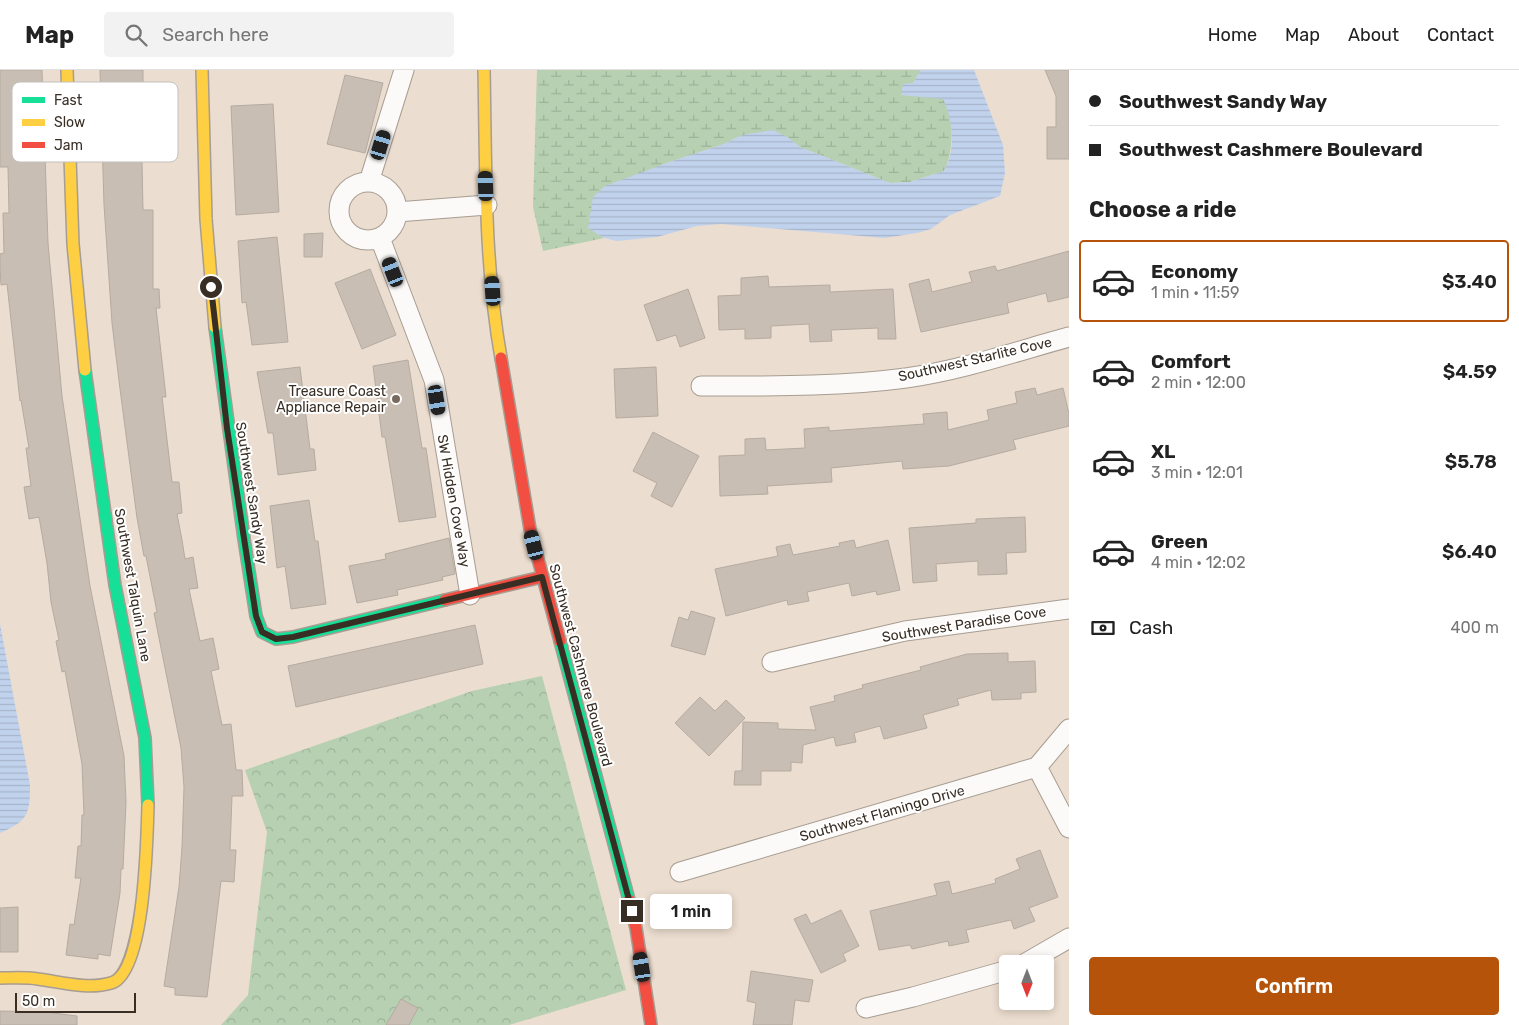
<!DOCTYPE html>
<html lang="en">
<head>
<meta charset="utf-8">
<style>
	:root { --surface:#fff; --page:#f2f2f2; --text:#222; --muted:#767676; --line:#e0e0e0; --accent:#b45309 }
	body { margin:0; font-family:Rubik,sans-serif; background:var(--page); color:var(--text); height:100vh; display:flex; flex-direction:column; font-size:19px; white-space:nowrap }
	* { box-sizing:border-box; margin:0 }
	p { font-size:16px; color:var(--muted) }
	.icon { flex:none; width:28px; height:28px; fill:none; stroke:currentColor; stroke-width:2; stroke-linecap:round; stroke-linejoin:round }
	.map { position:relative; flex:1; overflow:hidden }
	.panel { display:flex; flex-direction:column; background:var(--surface); width:450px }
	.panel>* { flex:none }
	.hud { display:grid; align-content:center; height:110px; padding:0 20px; background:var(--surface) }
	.needle { width:32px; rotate:180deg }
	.buttons { position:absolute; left:999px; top:885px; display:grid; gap:10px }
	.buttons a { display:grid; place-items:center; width:55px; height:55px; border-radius:5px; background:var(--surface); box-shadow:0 2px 8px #0003; font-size:25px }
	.scale { position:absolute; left:15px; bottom:12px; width:121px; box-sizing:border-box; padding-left:5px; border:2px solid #382e24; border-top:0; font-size:14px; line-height:18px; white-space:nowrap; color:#382e24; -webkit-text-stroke:4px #fff; paint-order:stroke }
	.end { position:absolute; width:22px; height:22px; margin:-11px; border:6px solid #382e24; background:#fff; box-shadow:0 0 0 2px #fff }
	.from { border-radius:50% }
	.bubble { position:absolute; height:35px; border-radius:5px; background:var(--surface); box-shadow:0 2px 8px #0003; font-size:16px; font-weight:600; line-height:35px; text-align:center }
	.car { position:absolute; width:15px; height:30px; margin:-15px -8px; border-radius:6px; box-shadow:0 0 4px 1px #0007; background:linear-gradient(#222 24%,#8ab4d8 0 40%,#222 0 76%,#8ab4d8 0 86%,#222 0) }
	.hud b { display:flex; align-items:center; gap:18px; height:48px; font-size:19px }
	.hud b+b { border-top:1px solid var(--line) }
	.hud i { width:12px; height:12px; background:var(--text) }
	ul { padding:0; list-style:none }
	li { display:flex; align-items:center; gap:15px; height:82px; margin:0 10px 8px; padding:0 10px; border:2px solid transparent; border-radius:5px }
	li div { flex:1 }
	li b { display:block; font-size:19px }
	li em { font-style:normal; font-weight:600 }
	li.selected { border-color:var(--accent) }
	li>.icon { width:45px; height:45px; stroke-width:1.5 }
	h2 { padding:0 20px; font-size:22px; line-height:60px }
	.pay { display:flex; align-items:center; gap:12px; height:55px; padding:0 20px; font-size:19px }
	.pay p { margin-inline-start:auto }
	.button { display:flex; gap:10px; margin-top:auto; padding:10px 20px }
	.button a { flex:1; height:58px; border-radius:5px; background:var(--accent); color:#fff; font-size:20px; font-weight:600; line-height:58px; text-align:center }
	header { display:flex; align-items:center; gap:30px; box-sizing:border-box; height:70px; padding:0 25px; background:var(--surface); border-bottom:1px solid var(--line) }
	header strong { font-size:24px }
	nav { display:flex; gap:28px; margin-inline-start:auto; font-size:18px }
	.search { width:350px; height:45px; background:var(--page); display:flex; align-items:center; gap:12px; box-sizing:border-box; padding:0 18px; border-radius:5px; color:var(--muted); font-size:19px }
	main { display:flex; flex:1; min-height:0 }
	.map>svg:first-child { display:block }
	.forest { fill:url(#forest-crowns) }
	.wetland { fill:url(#wetland-marsh) }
	.water { fill:url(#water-rules) }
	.building { fill:#c9beb3; stroke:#b5aba0 }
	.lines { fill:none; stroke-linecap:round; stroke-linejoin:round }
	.street-casing { stroke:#a79d92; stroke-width:21 }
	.fast-casing { stroke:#a79d92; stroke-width:14 }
	.slow-casing { stroke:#a79d92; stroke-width:14 }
	.jam-casing { stroke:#a79d92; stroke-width:14 }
	.street { stroke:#fcfaf8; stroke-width:19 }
	.fast { stroke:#16e098; stroke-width:11 }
	.slow { stroke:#ffcf43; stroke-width:11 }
	.jam { stroke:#f24e42; stroke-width:11 }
	.route { stroke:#382e24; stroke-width:6 }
	.poi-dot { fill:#776b60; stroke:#fff; stroke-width:2 }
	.labels { text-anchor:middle; stroke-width:4; stroke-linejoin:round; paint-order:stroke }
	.street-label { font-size:14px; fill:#382e24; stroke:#fff }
	.poi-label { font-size:14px; fill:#382e24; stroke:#fff; text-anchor:end }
	.key { fill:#fff; stroke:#c3c0bd; stroke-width:1 }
	.key-label { font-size:14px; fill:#382e24 }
</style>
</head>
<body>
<header>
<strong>Map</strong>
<div class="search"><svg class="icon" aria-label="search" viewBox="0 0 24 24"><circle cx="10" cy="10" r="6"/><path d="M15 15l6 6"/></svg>Search here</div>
<nav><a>Home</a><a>Map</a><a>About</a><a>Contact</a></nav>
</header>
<main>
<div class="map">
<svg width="1069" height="955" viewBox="0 0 1069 955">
	<defs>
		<pattern id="forest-crowns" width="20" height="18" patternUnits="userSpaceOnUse" patternTransform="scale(1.25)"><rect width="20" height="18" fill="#b6d0b1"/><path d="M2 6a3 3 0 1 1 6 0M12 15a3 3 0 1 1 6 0" fill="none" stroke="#9db398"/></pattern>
		<pattern id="wetland-marsh" width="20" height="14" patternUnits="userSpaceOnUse" patternTransform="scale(1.25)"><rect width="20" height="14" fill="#b6d0b1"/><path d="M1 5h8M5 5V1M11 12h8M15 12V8" fill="none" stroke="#9db398"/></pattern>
		<pattern id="water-rules" width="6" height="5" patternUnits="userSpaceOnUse" patternTransform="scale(1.25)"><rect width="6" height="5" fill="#c1d2ed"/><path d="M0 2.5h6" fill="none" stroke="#a7b5cb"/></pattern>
	</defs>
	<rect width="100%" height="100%" fill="#ebddcf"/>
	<!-- forest -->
	<path class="forest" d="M542 606 626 920 509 955H221L248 925 267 762 245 700 472 621Z"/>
	<!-- wetland -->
	<path class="wetland" d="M537 0H921L913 13C922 18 934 22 942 28 956 41 953 86 944 101L910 112 890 113 800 77 787 67 742 65 724 74 664 94 589 158 604 168 543 181 533 137Z"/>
	<!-- water -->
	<path class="water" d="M921 0H974L1003 75 1005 103 1000 126 950 145 931 159 917 163 884 168 721 154 697 156 657 167 617 171 604 168 588 158 593 127 605 116 664 94 724 74 742 65 773 60 787 67 800 77 890 113 910 112 944 101C956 80 953 49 943 29L901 25 903 14 913 13Z
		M0 554 30 715C30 744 28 751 0 763Z"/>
	<!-- building -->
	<path class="building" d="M0 0H42L48 173 62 326 90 516 124 686 126 732 123 799H121L120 823 110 886 98 884V889L66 885 70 854 74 855 81 808H75L78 776H81L82 745H84L82 694 65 601 62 602 56 571 59 570 51 532 47 493 39 447 29 449 24 417 31 416 26 378H29L21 330 20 331 7 214 1 215 0 198V184L4 183 3 143H9L8 97H0Z
		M100 0H143V23H147V46H141L143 140H153V219H159L160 238H156L166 327H162L172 412H179L182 443 177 444 182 470 185 489 193 487 198 518 189 519 200 571 213 568 219 599 211 601 222 655 231 654 236 700H242L243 726H232L230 780H236L234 812 221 811 207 927 175 925V918L164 916 179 817 182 777 184 717 181 678 154 543 157 542 146 486H144L137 448 120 319 112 253 104 135Z
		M1045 0H1069V89H1047V57H1056V26Z
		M345 5 383 13 365 83 327 74Z
		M273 34 279 142 236 145 231 36Z
		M323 163 322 187H304V164Z
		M277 167 288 272 252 275 246 232 242 233 238 171Z
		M1069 181V227L1048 232 1046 223 1007 233 1009 243 921 262 909 214 929 209 932 222 972 212 969 202 995 196 997 201Z
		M370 199 396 265 362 279 335 213Z
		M768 206 769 217 830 215V222L893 219 896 269H878V258L831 260 832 271 810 272 809 254 771 256V268L745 269V259L719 260 718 226 741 225V208Z
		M688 219 705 268 680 277 676 265 657 271 644 235Z
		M408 290 422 378H426L436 447 399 452 385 367H382L373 296Z
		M300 297 310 379H314L316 400 278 405 273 363H268L257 302Z
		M656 297 658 346 616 348 614 299Z
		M1035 318 1037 325 1063 318 1069 344V356L1013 370 1016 379 949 396 903 399 902 391 831 398 832 412 767 416 768 424 720 426 719 386 745 385V369L765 368 766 380 805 378 804 359 829 357V361L924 354 923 344 947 342 948 360 989 350 987 340 1017 333 1015 322Z
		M653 362 699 386 672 437 651 426 657 413 633 401Z
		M309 430 315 471H318L326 534 291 539 285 496 277 498 270 436Z
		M1025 447 1026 482 1006 483 1007 504 978 505V491L936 494 937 511 913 513 909 458 976 453V449Z
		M449 468 455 504 442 507 443 510 397 520 398 525 357 533 349 496 386 489 385 484Z
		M854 470 856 478 888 470 900 520 877 525 876 521 852 526 849 513 807 522 809 531 788 535 787 530 726 546 715 499 778 486 776 477 790 474 793 485 840 476 839 473Z
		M691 541 715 548 705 585 671 576 679 547 688 550Z
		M475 555 483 594 296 637 288 596Z
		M1008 583V592L1035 591 1036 622 1021 623V629L992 630 991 620 957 629 959 635 923 645 927 658 884 669 880 656 854 663 856 672 836 676 834 667 803 675 802 693 791 692V701H761V715H734L735 701H742L743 652 778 653V659L816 660 810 637 835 631 834 626 863 618 862 615 921 600 920 597 967 584Z
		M700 627 715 641 726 630 745 648 709 686 675 653Z
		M1040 780 1058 827 1029 838 1035 851 1014 859 1011 850 966 860 969 872 949 876 948 871 912 879 910 875 879 880 870 841 937 825 934 814 949 811 952 824 996 813 995 809 1020 799 1016 789Z
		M18 837V882H0V838Z
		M841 840 859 876 843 884 846 891 821 903 794 849 806 844 811 854Z
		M751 901 813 910 809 932 795 930 792 955H753L756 933 747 931Z
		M401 929 418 938 409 955H386Z
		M0 941 45 942 77 946V955H0Z"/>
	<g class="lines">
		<!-- street casing -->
		<g class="street-casing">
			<path id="street" d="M369 112 404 0
				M339 141a29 29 0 1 1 58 0a29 29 0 1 1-58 0Z
				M397 142 487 135
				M380 168 434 310 470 525
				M701 316C769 316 838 317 906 308 959 301 1018 281 1069 267
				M772 592 905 561 1069 539
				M1037 697 1069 758
				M680 802 1037 697 1069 659
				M1024 894 1069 868
				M866 938 913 927 1008 900"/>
		</g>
		<!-- fast casing -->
		<g class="fast-casing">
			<path id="fast" d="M215 257 244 469 256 546 262 562 276 569 293 567 445 530
				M85 300 115 515 145 668 148 735
				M560 571 629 830"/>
		</g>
		<!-- slow casing -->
		<g class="slow-casing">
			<path id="slow" d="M67 0 73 174 85 300
				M202 0 206 149 215 257
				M484 0C486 96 484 193 501 288
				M0 908C13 908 26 907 38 909 61 912 88 920 111 913 145 904 147 767 148 735"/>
		</g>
		<!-- jam casing -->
		<g class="jam-casing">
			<path id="jam" d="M501 288 530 459 560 571
				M445 530 542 507
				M629 830 636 858 651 955"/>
		</g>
		<!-- street -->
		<use href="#street" class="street"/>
		<!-- fast -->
		<use href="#fast" class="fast"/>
		<!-- slow -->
		<use href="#slow" class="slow"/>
		<!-- jam -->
		<use href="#jam" class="jam"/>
	</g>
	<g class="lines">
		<!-- route -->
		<path class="route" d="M211 217 227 358 256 546 262 562 276 569 293 567 542 507 632 841"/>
	</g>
	<!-- markers -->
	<circle class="poi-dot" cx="396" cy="329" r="5"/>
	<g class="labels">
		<!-- street labels -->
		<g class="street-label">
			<text transform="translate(975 289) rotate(-13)" y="5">Southwest Starlite Cove</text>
			<text transform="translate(252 423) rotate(81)" y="5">Southwest Sandy Way</text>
			<text transform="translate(454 431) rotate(80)" y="5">SW Hidden Cove Way</text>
			<text transform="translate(133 515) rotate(80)" y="5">Southwest Talquin Lane</text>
			<text transform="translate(964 554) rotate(-9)" y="5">Southwest Paradise Cove</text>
			<text transform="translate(581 595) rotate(75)" y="5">Southwest Cashmere Boulevard</text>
			<text transform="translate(882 743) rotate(-16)" y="5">Southwest Flamingo Drive</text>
		</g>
		<!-- poi labels -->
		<g class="poi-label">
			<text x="386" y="326">Treasure Coast<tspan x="386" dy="16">Appliance Repair</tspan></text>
		</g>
	</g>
	<!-- legend -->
	<rect x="12" y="12" width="166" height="80" rx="8" class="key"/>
	<rect x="22" y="27" width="23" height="6" fill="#16e098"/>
	<rect x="22" y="49" width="23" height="7" fill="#ffcf43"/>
	<rect x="22" y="72" width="23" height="6" fill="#f24e42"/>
	<g class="key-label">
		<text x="54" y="35">Fast</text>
		<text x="54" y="57">Slow</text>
		<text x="54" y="80">Jam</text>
	</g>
</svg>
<div class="buttons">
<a><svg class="needle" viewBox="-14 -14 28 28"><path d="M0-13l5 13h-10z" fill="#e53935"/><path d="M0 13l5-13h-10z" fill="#767676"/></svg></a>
</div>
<div class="scale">50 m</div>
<i class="end from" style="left:211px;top:217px"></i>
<i class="end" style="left:632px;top:841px"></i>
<div class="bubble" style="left:650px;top:824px;width:82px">1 min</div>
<i class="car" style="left:381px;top:75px;rotate:17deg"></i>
<i class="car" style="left:486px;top:116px;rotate:358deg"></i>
<i class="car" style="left:393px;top:202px;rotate:339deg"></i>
<i class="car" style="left:493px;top:221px;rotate:356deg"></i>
<i class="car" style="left:437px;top:330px;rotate:171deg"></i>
<i class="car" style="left:534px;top:475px;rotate:346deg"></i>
<i class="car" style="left:642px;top:897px;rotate:351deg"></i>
</div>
<section class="panel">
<div class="hud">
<b><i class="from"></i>Southwest Sandy Way</b>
<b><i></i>Southwest Cashmere Boulevard</b>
</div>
<h2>Choose a ride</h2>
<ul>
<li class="selected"><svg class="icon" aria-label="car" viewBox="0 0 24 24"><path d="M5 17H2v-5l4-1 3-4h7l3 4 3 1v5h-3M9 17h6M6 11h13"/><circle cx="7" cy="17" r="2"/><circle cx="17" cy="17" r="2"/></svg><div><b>Economy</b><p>1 min · 11:59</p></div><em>$3.40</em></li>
<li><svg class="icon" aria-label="car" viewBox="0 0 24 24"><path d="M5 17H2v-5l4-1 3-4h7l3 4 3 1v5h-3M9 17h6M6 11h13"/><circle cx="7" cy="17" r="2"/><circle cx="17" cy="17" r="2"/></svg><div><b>Comfort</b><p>2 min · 12:00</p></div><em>$4.59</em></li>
<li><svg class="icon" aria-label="car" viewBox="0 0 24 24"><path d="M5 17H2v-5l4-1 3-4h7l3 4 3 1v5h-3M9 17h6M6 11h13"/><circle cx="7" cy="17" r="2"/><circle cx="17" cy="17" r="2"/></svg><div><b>XL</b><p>3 min · 12:01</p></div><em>$5.78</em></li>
<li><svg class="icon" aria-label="car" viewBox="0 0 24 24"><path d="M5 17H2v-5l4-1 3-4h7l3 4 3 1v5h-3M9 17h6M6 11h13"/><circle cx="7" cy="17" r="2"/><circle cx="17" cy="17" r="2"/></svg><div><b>Green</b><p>4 min · 12:02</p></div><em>$6.40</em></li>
</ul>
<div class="pay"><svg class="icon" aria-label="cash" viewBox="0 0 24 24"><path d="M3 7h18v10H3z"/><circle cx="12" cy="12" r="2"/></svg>Cash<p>400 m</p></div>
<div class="button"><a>Confirm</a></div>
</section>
</main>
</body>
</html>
